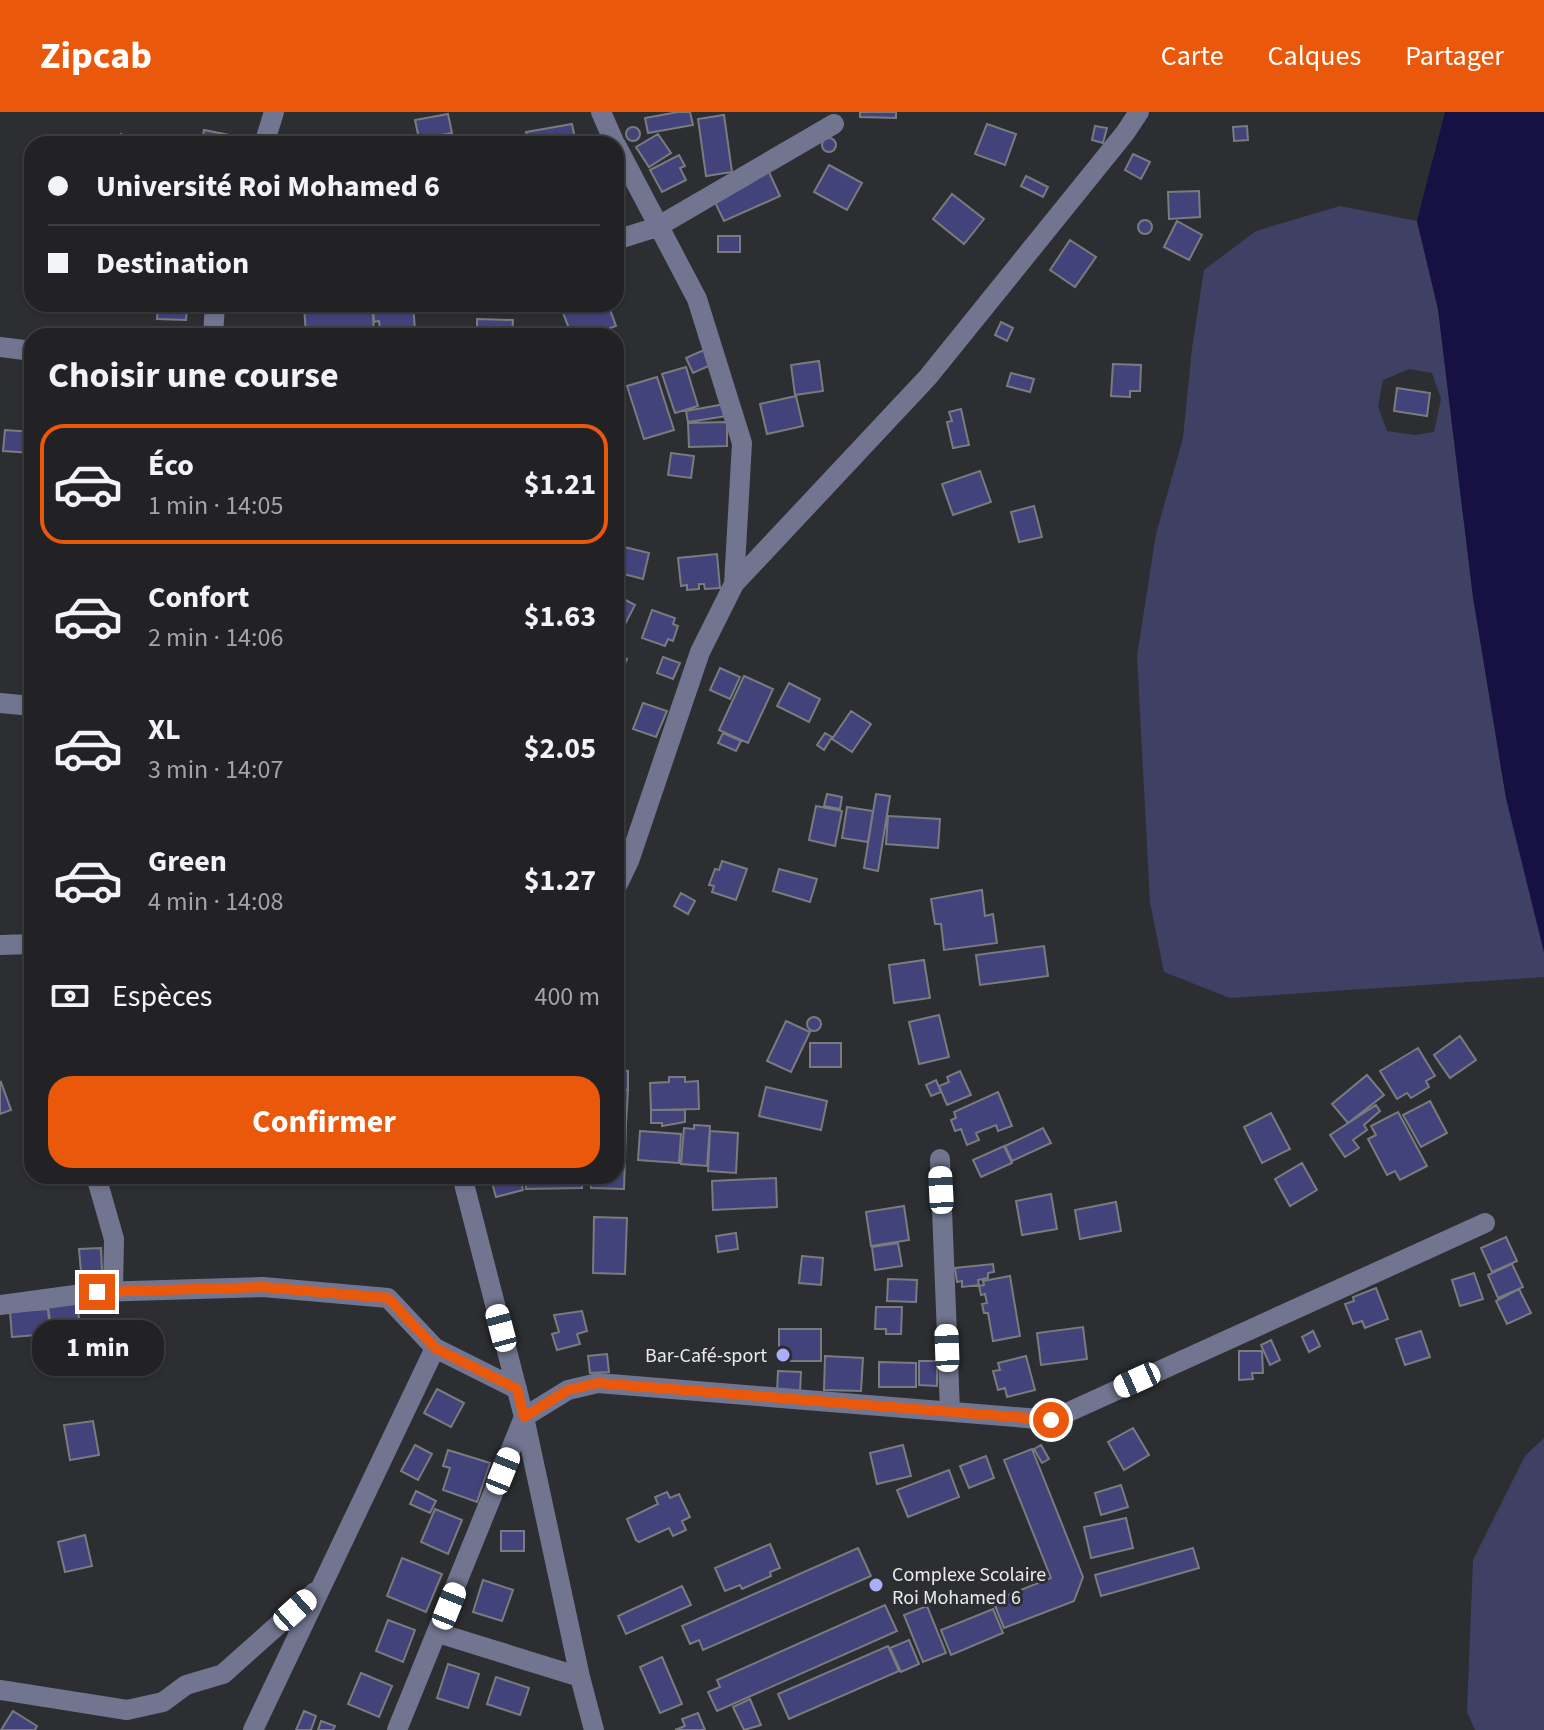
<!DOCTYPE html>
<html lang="fr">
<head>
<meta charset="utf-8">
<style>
	:root { --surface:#222225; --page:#2e2f32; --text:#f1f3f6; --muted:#a2a4a7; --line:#3f3f42; --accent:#ea580c }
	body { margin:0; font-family:"Source Sans 3",sans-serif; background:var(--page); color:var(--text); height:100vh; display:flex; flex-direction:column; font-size:30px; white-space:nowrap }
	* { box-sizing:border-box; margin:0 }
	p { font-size:26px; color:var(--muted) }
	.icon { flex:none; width:44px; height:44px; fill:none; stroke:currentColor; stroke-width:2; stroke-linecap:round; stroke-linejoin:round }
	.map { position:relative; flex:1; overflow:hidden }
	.side { position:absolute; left:24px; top:216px; width:600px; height:856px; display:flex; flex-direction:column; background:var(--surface); border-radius:24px; box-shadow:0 2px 6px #0004,0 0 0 2px var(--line) }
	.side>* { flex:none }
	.guide { position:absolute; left:24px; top:24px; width:600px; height:176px; border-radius:24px; box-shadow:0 2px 6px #0004,0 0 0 2px var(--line); display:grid; align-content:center; height:176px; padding:0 24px; background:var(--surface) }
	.end { position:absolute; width:36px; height:36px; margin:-18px; border:10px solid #ea580c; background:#fff; box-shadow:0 0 0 4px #fff }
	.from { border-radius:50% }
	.bubble { position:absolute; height:56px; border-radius:24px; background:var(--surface); box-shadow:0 2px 6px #0004,0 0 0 2px var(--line); font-size:26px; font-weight:700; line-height:56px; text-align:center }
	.car { position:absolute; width:24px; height:48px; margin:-24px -12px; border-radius:10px; box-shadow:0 0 6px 2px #0007; background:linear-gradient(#fff 24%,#345 0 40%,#fff 0 76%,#345 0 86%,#fff 0) }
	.guide b { display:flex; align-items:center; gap:28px; height:76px; font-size:30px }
	.guide b+b { border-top:2px solid var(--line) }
	.guide i { width:20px; height:20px; background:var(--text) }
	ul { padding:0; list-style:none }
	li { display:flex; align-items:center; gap:24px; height:120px; margin:0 16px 12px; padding:0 8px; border:4px solid transparent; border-radius:24px }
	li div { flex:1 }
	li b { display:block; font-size:30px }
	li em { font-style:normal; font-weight:700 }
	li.active { border-color:var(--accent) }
	li>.icon { width:72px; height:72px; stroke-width:1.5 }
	h2 { padding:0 24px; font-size:36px; line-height:96px }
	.pay { display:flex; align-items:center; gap:20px; height:88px; padding:0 24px; font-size:30px }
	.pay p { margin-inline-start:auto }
	.button { display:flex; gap:16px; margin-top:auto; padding:16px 24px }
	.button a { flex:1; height:92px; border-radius:24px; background:var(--accent); color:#fff; font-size:32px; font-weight:700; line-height:92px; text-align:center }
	header { display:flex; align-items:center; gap:48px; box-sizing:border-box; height:112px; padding:0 40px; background:var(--accent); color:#fff }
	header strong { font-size:38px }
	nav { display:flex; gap:44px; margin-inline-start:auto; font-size:28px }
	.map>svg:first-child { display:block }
	.green { fill:#3f4164; fill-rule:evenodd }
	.water { fill:#161043 }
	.building { fill:#42437b; stroke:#7a7b7f; stroke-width:2 }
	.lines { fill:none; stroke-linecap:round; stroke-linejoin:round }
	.minor { stroke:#727590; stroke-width:20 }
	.route { stroke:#ea580c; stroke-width:10 }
	.poi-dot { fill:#aaaffb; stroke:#2d2e31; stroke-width:3 }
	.labels { text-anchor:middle; stroke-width:6; stroke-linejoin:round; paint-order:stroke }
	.poi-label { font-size:20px; fill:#ebebed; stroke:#2d2e31; text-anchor:end }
</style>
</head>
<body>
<header>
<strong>Zipcab</strong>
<nav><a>Carte</a><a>Calques</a><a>Partager</a></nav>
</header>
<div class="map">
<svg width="1544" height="1618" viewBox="0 0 1544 1618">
	<rect width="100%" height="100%" fill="#2d2e31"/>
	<!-- green -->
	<path class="green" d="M1340 94 1417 109 1438 197 1473 485 1506 686 1544 840V865L1230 886 1164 860 1150 790 1137 544 1156 422 1183 326 1192 236 1204 158 1256 119ZM1409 257 1432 261 1441 287 1434 320 1415 323 1387 319 1378 294 1383 268Z
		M1544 1326V1618H1475L1467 1600 1473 1448 1525 1344Z"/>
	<!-- water -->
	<path class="water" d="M1445 0H1544V840L1506 686 1473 485 1438 197 1417 109Z"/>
	<!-- building -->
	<path class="building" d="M678 0H690L693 13 648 21 645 6Z
		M860 0H896V6L860 5Z
		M448 2 452 21 419 27 415 8Z
		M724 3 732 60 706 64 698 7Z
		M572 12 576 32H529L526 20Z
		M987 12 1016 22 1005 53 975 42Z
		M1095 14 1107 16 1103 31 1092 28Z
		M1247 14 1248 28 1234 29 1233 15Z
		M626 22a7 7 0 1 1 14 0a7 7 0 1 1-14 0Z
		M204 18 240 25 239 32H201Z
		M121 22 137 32H115Z
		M658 22 671 41 649 55 636 35Z
		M822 33a7 7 0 1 1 14 0a7 7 0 1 1-14 0Z
		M1133 42 1150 50 1141 67 1125 58Z
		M679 43 685 54 680 56 686 68 662 80 650 58Z
		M829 53 862 71 847 98 814 80Z
		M768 58 780 84 724 109 712 84Z
		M1026 64 1048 75 1043 85 1021 74Z
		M1199 79 1200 105 1169 107 1168 80Z
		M952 82 984 107 964 132 933 107Z
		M1138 115a7 7 0 1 1 14 0a7 7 0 1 1-14 0Z
		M1177 109 1202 123 1189 148 1164 135Z
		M718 124H740V140H718Z
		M1070 128 1096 145 1075 175 1050 158Z
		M158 192H193V196H187L186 208 157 207Z
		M320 192 321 197 347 195V192H372L374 218 306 223 304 193Z
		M373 192H413L415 218 380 220 379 209 374 210Z
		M539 192H566L567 200H539Z
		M587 192H608L616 214 589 224H572L563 201Z
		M477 207 513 208 512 224H477Z
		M1001 210 1013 216 1007 229 995 223Z
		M706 237 713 252 693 261 686 246Z
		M819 249 823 279 795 283 791 253Z
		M1113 252 1141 253 1140 279H1130V285L1111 284Z
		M686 255 698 294 675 301 662 262Z
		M1011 261 1034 267 1030 280 1007 274Z
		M657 265 674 318 644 327 627 274Z
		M1397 276 1430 281 1427 304 1394 299Z
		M796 284 803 314 767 322 760 292Z
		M725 292 727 304 688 310 686 299Z
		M961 297 969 333 953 336 947 310 952 309 949 300Z
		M727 310V334L689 335 688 311Z
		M5 318 32 320V341L3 339Z
		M671 341 694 344 691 366 668 363Z
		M980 359 991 390 953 403 942 372Z
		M1034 394 1042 425 1019 430 1011 400Z
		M616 433 649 441 643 467 616 460Z
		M717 442 720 476 705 477 704 472H699V477L687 478V473L681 474 678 446Z
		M616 483 635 493 623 516 616 512Z
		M652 498 675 506 673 512 678 514 673 529 668 527 665 534 642 526Z
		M616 542 627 547 616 571Z
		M663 545 680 551 673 567 657 561Z
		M720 556 740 565 730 587 710 578Z
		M744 564 773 577 748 631 719 618Z
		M789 571 820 587 809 610 777 594Z
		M643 591 667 599 656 625 633 617Z
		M851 599 871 612 852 640 832 627Z
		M723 621 741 629 736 639 718 631Z
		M825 621 832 625 824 638 817 633Z
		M827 682 842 685 840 697 824 694Z
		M876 682 890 684 878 759 864 756Z
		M816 694 842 699 835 734 809 728Z
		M847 695 873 699 868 730 842 726Z
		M888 704 940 707 938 736 886 732Z
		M722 749 747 757 736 788 712 780 714 774 709 773 715 757 719 758Z
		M779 757 817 767 810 790 773 779Z
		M982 778 985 804 993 802 997 831 944 838 941 812H935L931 787Z
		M681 781 695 789 688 802 674 794Z
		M1044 834 1048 864 980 873 976 843Z
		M924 848 930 886 894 891 889 853Z
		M939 903 949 945 919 952 909 910Z
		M807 912a7 7 0 1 1 14 0a7 7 0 1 1-14 0Z
		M786 909 810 920 791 960 767 949Z
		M1460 924 1476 948 1450 966 1434 943Z
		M810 931H841V955H810Z
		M1418 936 1435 964 1426 969 1429 975 1411 986 1407 981 1397 987 1380 959Z
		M616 958 628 959V978L616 977Z
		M960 959 971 983 947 993 939 974 949 970 947 965Z
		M1367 963 1384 983 1348 1011 1332 992Z
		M669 965H685V970L698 969 699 997 651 998 650 971 669 970Z
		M936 968 941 980 931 984 926 973Z
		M1 970 11 998 0 1002V971Z
		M766 975 827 989 821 1018 759 1004Z
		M616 977 628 978 626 1012H616Z
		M998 980 1012 1014 998 1019 996 1013 976 1021 979 1028 967 1033 961 1017 955 1019 951 1008 956 1006 954 1000Z
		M1430 989 1447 1021 1421 1035 1403 1003Z
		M1376 993 1380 999 1364 1013 1367 1018 1353 1028 1359 1036 1345 1045 1330 1023Z
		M651 998H685V1010L662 1014V1011H651Z
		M1398 1000 1427 1054 1400 1068 1395 1059 1387 1063 1368 1027 1376 1023 1371 1014Z
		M1271 1001 1290 1037 1262 1051 1244 1015Z
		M616 1012H626L625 1048H616Z
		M694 1013 710 1014 707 1054 681 1052 684 1016 694 1017Z
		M1043 1016 1051 1031 1012 1049 1005 1034Z
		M640 1019 681 1022 679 1051 638 1048Z
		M710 1019 738 1021 736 1061 708 1059Z
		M1004 1034 1012 1051 981 1065 973 1048Z
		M616 1048H625L624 1077 591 1076V1064H616Z
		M1302 1051 1317 1078 1290 1094 1275 1067Z
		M505 1064H519L523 1078 496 1085 491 1067Z
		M525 1064H581L582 1076 526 1077Z
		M776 1066 777 1095 713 1098 712 1069Z
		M1051 1082 1057 1117 1022 1123 1016 1089Z
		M1116 1090 1121 1119 1080 1127 1075 1098Z
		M904 1094 909 1128 871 1134 866 1100Z
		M594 1105 627 1106 625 1162 593 1161Z
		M736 1121 738 1137 718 1140 716 1124Z
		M1506 1125 1517 1149 1492 1160 1481 1136Z
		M898 1131 902 1154 875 1158 872 1135Z
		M101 1136 102 1159 81 1160 79 1137Z
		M802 1144 823 1146 821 1173 799 1171Z
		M993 1152 994 1160 988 1161V1166L978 1168 979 1173 962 1175V1169L957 1170 955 1156Z
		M1512 1152 1523 1175 1498 1186 1488 1163Z
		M1474 1161 1483 1187 1460 1194 1452 1168Z
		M1010 1164 1020 1224 993 1229 988 1201H984L982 1192 987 1191 985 1182 981 1183 979 1174 984 1173 983 1169Z
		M888 1167 917 1168 916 1190 887 1189Z
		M1376 1176 1388 1207 1365 1216 1362 1209 1353 1212 1345 1192 1354 1189 1353 1185Z
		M1519 1177 1531 1201 1507 1212 1496 1189Z
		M77 1191 82 1230 54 1234 48 1195Z
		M876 1195H902L901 1222H886V1217H875Z
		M48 1197 50 1222 12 1225 10 1200Z
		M582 1199 587 1219 577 1222 580 1232 557 1238 552 1222 559 1220 554 1203Z
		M1083 1215 1087 1247 1041 1253 1037 1221Z
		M779 1217H821V1249H779Z
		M1313 1219 1320 1234 1309 1240 1302 1225Z
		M1421 1219 1430 1245 1405 1253 1396 1227Z
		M1271 1228 1280 1248 1270 1253 1261 1233Z
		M1239 1239H1262L1263 1261H1252L1253 1267 1239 1268Z
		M607 1242 609 1260 590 1261 588 1244Z
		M825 1244 863 1246 861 1279 824 1278Z
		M1026 1244 1035 1278 1007 1285 1005 1276 998 1278 993 1259 1000 1258 998 1251Z
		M919 1249H937V1274L919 1273Z
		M879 1250 916 1251V1275H879Z
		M778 1259 801 1260 800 1280 777 1279Z
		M437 1277 464 1291 451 1315 424 1301Z
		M93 1309 99 1343 70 1348 64 1313Z
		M1133 1316 1149 1343 1124 1358 1108 1330Z
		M415 1333 432 1342 418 1368 401 1359Z
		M903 1333 911 1364 877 1372 870 1341Z
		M1041 1333 1049 1347 1042 1351 1034 1337Z
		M1032 1337 1083 1465 1074 1489 1004 1516 993 1489 1051 1466 1004 1348Z
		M448 1338 490 1351 477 1390 443 1378 450 1356 443 1354Z
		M986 1344 994 1366 969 1376 960 1354Z
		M949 1358 959 1385 908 1405 897 1378Z
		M1121 1373 1128 1395 1101 1403 1095 1381Z
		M416 1379 436 1389 430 1401 410 1392Z
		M667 1380 670 1386 679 1382 690 1405 682 1409 686 1418 673 1424 669 1416 639 1430 636 1428 627 1407 658 1392 655 1385Z
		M435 1397 462 1408 448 1442 421 1430Z
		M1126 1406 1133 1436 1091 1446 1084 1415Z
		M501 1419H524V1439H501Z
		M85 1423 92 1454 65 1460 58 1430Z
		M770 1432 780 1456 770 1460 771 1464 742 1477 740 1473 725 1479 715 1456Z
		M858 1436 871 1464 703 1538 699 1528 690 1532 682 1514Z
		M1193 1436 1199 1456 1101 1484 1095 1463Z
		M402 1446 442 1462 426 1500 387 1484Z
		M483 1468 513 1478 502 1509 473 1500Z
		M682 1474 691 1493 626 1522 618 1504Z
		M885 1493 897 1519 717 1599 708 1580 720 1575 717 1568Z
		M927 1494 946 1541 923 1550 904 1503Z
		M993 1497 1003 1521 951 1543 941 1518Z
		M388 1508 415 1518 403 1550 376 1539Z
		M909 1528 919 1552 901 1560 890 1536Z
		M888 1534 899 1559 789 1607 778 1582Z
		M662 1545 682 1592 660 1601 640 1555Z
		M448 1552 479 1562 468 1596 437 1586Z
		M361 1561 392 1574 379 1605 348 1592Z
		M496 1565 529 1576 520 1603 487 1592Z
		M750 1587 761 1613 744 1618 733 1595Z
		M13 1599 37 1614 35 1618H1Z
		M304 1599 316 1604 311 1618H296Z
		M698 1601 705 1618H675L685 1614 682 1607Z
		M321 1609 335 1614 333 1618H318Z"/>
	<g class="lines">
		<!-- minor -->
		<path class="minor" d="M601 0 615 32
			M264 32 274 0
			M616 33 697 187 742 331 734 472
			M616 128 657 115 834 12
			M213 224 215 192
			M0 235 32 239
			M0 591 32 594
			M616 776 629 749 700 540 734 472 928 265 1125 21 1139 0
			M0 833 32 832
			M940 1047 950 1299
			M96 1064 114 1127 113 1179
			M462 1064 524 1305 580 1565 594 1618
			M0 1193 97 1180 263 1175 388 1186 435 1236
			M438 1521 580 1565
			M0 1578 127 1598 163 1590 186 1573 223 1562 315 1480
			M253 1618 435 1236 517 1277
			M397 1618 524 1305 568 1278 598 1271 1051 1308 1485 1111"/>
	</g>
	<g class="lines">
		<!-- route -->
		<path class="route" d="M97 1180 263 1175 388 1186 435 1236 517 1277 524 1305 568 1278 598 1271 1051 1308"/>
	</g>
	<!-- markers -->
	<g class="poi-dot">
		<circle cx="783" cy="1243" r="8"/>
		<circle cx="876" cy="1473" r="8"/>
	</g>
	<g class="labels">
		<!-- poi labels -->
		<g class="poi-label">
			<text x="767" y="1250">Bar-Café-sport</text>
			<text x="892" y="1469" text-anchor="start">Complexe Scolaire<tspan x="892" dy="23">Roi Mohamed 6</tspan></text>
		</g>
	</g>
</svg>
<i class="end from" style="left:1051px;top:1308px"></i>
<i class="end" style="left:97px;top:1180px"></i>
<div class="bubble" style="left:32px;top:1208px;width:132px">1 min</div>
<i class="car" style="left:941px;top:1078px;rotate:357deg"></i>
<i class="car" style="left:501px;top:1216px;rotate:345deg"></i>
<i class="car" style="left:947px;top:1236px;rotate:358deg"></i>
<i class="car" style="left:1137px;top:1268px;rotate:246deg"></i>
<i class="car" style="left:503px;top:1359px;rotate:22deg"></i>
<i class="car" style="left:449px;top:1494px;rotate:22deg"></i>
<i class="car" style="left:295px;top:1498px;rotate:48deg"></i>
<div class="guide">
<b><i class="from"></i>Université Roi Mohamed 6</b>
<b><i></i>Destination</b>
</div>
<section class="side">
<h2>Choisir une course</h2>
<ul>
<li class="active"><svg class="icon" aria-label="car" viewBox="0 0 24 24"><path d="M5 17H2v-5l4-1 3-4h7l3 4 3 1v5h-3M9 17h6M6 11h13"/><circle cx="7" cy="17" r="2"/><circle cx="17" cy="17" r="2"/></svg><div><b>Éco</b><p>1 min · 14:05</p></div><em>$1.21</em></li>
<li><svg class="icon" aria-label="car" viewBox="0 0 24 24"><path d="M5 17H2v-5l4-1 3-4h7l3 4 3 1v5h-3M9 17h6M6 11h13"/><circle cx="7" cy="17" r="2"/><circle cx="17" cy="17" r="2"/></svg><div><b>Confort</b><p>2 min · 14:06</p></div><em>$1.63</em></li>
<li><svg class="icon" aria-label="car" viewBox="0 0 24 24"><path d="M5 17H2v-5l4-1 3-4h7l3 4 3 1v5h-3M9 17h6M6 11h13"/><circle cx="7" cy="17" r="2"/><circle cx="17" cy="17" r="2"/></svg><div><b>XL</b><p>3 min · 14:07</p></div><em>$2.05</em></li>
<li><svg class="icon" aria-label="car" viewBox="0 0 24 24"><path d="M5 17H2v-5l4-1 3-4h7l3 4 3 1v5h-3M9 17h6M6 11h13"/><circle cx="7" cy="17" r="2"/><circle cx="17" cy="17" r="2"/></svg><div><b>Green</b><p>4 min · 14:08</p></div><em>$1.27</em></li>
</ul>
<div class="pay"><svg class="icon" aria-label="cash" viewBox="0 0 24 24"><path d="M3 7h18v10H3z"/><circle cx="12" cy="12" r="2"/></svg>Espèces<p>400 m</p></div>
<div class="button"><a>Confirmer</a></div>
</section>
</div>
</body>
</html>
